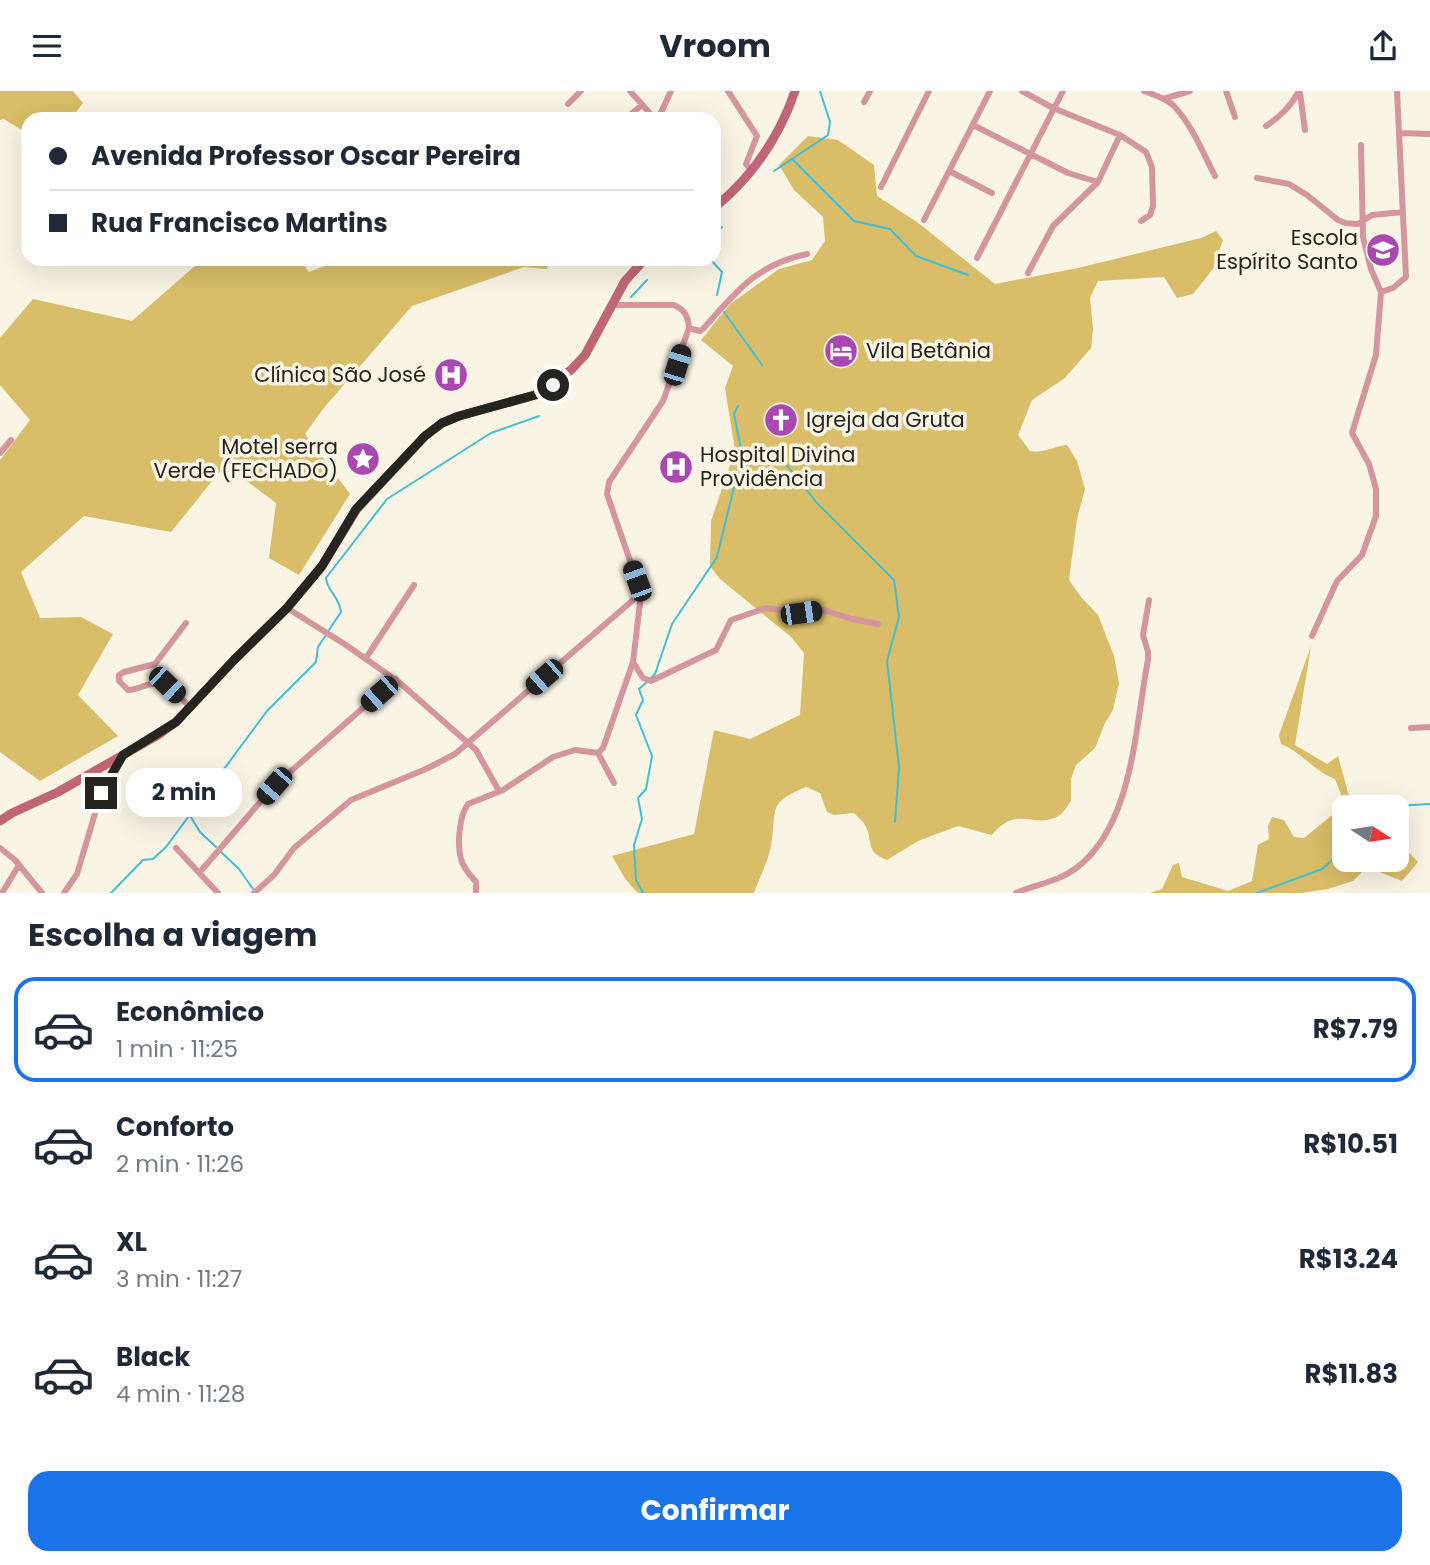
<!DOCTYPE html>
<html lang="pt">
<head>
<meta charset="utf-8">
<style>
	:root { --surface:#fff; --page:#f6f6f7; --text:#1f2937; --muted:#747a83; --line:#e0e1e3; --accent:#1a73e8 }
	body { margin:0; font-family:Poppins,sans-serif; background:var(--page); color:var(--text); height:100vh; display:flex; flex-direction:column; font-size:26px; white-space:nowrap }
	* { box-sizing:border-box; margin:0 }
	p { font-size:23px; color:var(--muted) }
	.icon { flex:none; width:38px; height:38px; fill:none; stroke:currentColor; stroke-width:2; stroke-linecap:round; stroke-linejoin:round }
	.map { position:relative; height:802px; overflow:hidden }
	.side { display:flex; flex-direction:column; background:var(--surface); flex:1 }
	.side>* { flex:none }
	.banner { position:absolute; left:21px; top:21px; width:700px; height:154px; border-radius:21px; box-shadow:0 7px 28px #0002; display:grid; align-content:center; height:154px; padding:0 28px; background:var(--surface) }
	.needle { width:46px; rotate:102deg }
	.controls { position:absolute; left:1332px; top:704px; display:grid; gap:14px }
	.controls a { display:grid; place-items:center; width:77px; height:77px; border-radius:14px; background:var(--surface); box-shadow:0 7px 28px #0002; font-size:35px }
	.end { position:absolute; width:32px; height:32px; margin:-16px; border:9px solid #26241e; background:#fff; box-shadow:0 0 0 4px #fff }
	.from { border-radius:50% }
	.bubble { position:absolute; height:49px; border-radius:21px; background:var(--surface); box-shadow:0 7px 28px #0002; font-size:23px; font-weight:700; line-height:49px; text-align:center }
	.car { position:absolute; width:21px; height:42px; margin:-21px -10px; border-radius:9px; box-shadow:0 0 5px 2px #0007; background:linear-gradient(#222 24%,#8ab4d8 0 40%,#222 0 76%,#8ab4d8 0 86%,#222 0) }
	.banner b { display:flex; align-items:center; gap:24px; height:66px; font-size:26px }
	.banner b+b { border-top:2px solid var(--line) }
	.banner i { width:18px; height:18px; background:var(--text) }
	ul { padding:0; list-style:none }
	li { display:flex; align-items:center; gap:21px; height:105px; margin:0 14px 10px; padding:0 14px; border:4px solid transparent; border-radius:21px }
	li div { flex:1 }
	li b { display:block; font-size:26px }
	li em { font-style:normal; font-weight:700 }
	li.on { border-color:var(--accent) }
	li>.icon { width:63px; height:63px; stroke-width:1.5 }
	h2 { padding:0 28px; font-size:32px; line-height:84px }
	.action { display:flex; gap:14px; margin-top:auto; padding:14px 28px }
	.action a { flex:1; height:80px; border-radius:21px; background:var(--accent); color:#fff; font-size:28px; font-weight:700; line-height:80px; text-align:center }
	header { display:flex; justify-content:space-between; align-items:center; height:91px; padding:0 28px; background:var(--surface); font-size:32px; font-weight:700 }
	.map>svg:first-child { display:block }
	.forest { fill:#d9bd68 }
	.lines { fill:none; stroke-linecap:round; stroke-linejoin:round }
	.stream { stroke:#43bed3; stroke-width:2 }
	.minor { stroke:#d4959f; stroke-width:6 }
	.secondary { stroke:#bf6576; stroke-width:9 }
	.route { stroke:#26241e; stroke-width:9 }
	.labels { text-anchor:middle; stroke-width:7; stroke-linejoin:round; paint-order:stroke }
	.poi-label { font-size:21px; fill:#26241e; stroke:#f9f4e4; text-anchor:end }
</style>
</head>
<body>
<header><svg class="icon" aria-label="menu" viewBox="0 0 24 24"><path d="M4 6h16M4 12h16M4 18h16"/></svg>Vroom<svg class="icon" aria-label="share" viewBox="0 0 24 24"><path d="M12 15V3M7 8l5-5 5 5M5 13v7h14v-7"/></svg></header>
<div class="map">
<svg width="1430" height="802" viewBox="0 0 1430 802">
	<rect width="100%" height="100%" fill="#f9f4e4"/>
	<!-- forest -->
	<path class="forest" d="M0 0H73L83 12 71 28H28V43L4 28 0 29Z
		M808 45 838 49 874 74 877 105 917 131 995 193 1078 177 1201 147 1216 140 1223 149 1213 178 1193 203 1177 207 1164 186 1098 190 1090 207 1093 238 1091 257 1065 287 1032 309 1018 344 1030 360C1042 363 1054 355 1067 354L1077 370 1085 398 1077 428 1069 489 1081 506 1098 524 1114 565 1119 592 1113 619 1105 632 1095 657 1076 674 1071 688V710C1068 714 1064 721 1060 724 1035 740 1018 712 992 744L958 735 918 750 887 769C865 761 873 750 866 736 864 731 858 726 854 722L834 724 827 721 820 702 806 696C765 713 778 718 771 755 768 771 759 787 754 802H638L626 789 612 765 694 743 714 639 750 648 800 624 804 562 791 546 720 488 710 475 711 430 735 359 725 297 733 275 701 249 730 213 779 178 812 169 825 150 823 126 794 99 779 74Z
		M203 168H299L309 181 343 168H549L547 178 524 176 412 215 323 318 305 343 350 403 299 484 269 467 276 412 225 374 171 441 84 425 21 481 40 527 81 526 113 543 78 604 118 645 40 690 0 661V369L30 329 0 294V247L33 208 132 230Z
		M1311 555 1295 654 1327 673 1338 665 1352 716H1344V768H1396L1397 749 1418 771 1402 790 1367 776 1353 790 1328 798 1301 802H1150L1162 798 1173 774 1179 772 1182 786 1228 800 1252 790 1258 754 1269 748 1268 735 1272 726 1284 729 1294 746 1304 747 1337 720 1342 706 1335 688C1314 680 1300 660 1281 653L1279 644Z"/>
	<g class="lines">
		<!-- stream -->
		<path class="stream" d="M793 69 854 130 890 138 916 165 968 184
			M774 80 828 44 830 31 820 0
			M714 145 722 136
			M710 168 722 181 717 204
			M631 206 647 189
			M724 221 762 274
			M785 372 817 412 894 489 899 526 887 570 899 676 895 731
			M329 539 341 521C339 505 327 500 326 487L387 408 491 342 539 325
			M651 587 655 583 672 533 717 466 742 363 734 323 738 315
			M1377 716 1430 713
			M189 723 200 741 216 756
			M220 760 239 778 253 798
			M111 802 143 769 153 768 166 756 267 620 316 571 318 556 326 544
			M643 802 636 789 634 754 642 728 638 707 646 698 652 665 636 624 643 609 639 598 647 591
			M1257 802 1322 778 1335 767 1344 752"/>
		<!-- minor -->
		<path class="minor" d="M630 0 655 28
			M728 0 757 45 746 73 752 80
			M1022 0 1053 17 1120 44 1146 61 1152 76 1153 115 1150 124 1141 130
			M1144 0C1154 4 1166 7 1174 15 1192 34 1203 62 1215 85
			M1226 0 1235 26
			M1300 2 1305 39
			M1163 8 1190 0
			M864 11 870 0
			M568 13 581 0
			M625 28 642 14
			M658 28 671 0
			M973 34 1068 82 1098 91
			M1266 35C1281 25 1290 16 1299 0
			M1399 42 1430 43
			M949 80 992 102
			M1257 87 1289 93 1307 104 1338 129 1345 132 1358 133 1372 124 1403 121
			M881 96 929 0
			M924 129 990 0
			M977 167 1063 0
			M1028 182 1053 135 1098 91 1120 44
			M1381 201 1393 197 1406 186 1397 0
			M689 237 700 240 703 238C736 201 757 173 807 163
			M0 362 11 349
			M287 517 346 554 400 592 476 659 499 700
			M186 532 155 573 124 581 119 584V590L128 599C137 599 143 594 152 593 168 589 180 607 191 617
			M1312 545 1337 490 1362 464 1376 425V398L1369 373 1352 342 1376 264 1381 201 1371 178 1363 146 1361 54
			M366 567 414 494
			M633 571 643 587 651 590 716 559 731 529 766 517 801 522 823 519 852 528 878 533
			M1411 637 1430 636
			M598 662 614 692
			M0 757 15 769 42 802
			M176 757 218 802
			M200 781 274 695 396 588
			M2 802 19 774
			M64 802 77 783 102 699 122 665
			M254 802 274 784 294 757 351 709 426 678 455 663 640 503
			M476 802V791C470 784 463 777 461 768 457 754 459 725 468 713L503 699 553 666 575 659 598 662 603 657 633 571 640 512 637 490 607 403 609 391 663 310 689 237C688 225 685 219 674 214H613
			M1016 802C1036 793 1057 791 1075 778 1134 735 1135 634 1148 569V561L1143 544 1149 509"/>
		<!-- secondary -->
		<path class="secondary" d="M714 117C753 85 779 47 795 0
			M0 730 12 722 58 701 158 644 176 631 234 569 287 517 322 475 357 418 425 345 442 332 459 325 535 304 571 279 585 264 625 190 645 168"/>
	</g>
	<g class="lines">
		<!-- route -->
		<path class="route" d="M101 702 123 664 176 631 234 569 287 517 322 475 356 418 425 345 442 332 459 325 535 304 553 294"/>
	</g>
	<!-- icons -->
	<defs>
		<g id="school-disc" transform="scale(1.75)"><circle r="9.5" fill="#a948b0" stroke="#f9f4e4"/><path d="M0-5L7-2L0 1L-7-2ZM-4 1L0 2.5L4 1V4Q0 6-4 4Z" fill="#fff"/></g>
		<g id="hotel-disc" transform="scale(1.75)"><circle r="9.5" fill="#a948b0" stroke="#f9f4e4"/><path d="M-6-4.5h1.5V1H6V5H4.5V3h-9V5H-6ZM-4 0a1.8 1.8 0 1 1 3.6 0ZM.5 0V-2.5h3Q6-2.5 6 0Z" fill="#fff"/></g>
		<g id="hospital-disc" transform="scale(1.75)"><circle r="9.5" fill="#a948b0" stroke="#f9f4e4"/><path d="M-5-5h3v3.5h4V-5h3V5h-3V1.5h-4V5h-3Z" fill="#fff"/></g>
		<g id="church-disc" transform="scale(1.75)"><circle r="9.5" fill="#a948b0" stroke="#f9f4e4"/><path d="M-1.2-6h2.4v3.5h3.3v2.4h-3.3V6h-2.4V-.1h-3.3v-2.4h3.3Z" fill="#fff"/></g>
		<g id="sight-disc" transform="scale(1.75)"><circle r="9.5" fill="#a948b0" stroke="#f9f4e4"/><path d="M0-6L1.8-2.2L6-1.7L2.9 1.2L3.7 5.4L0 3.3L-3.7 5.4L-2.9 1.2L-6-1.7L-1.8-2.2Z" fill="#fff"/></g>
	</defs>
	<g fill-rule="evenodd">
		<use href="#school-disc" x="1383" y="159"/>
		<use href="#hotel-disc" x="841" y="260"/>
		<use href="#hospital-disc" x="451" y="284"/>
		<use href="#church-disc" x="781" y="329"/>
		<use href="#sight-disc" x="363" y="368"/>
		<use href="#hospital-disc" x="676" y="376"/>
	</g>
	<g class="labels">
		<!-- poi labels -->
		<g class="poi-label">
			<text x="1358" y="154">Escola<tspan x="1358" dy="24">Espírito Santo</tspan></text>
			<text x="866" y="267" text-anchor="start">Vila Betânia</text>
			<text x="426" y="291">Clínica São José</text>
			<text x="806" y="336" text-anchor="start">Igreja da Gruta</text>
			<text x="338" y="363">Motel serra<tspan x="338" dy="24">Verde (FECHADO)</tspan></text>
			<text x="700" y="371" text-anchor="start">Hospital Divina<tspan x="700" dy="24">Providência</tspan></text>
		</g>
	</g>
</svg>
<div class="controls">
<a><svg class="needle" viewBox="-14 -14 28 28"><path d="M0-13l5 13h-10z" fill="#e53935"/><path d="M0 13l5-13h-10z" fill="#747a83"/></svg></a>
</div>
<i class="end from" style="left:553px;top:294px"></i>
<i class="end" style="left:101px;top:702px"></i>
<div class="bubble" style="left:126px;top:677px;width:116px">2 min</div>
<i class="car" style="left:677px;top:274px;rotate:17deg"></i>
<i class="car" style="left:637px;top:490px;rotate:340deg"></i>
<i class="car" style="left:801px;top:522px;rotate:82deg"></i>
<i class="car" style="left:544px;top:586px;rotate:229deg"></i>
<i class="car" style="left:167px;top:594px;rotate:134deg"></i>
<i class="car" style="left:379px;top:603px;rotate:228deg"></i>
<i class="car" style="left:274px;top:695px;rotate:221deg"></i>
<div class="banner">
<b><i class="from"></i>Avenida Professor Oscar Pereira</b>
<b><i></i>Rua Francisco Martins</b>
</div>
</div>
<section class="side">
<h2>Escolha a viagem</h2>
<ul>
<li class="on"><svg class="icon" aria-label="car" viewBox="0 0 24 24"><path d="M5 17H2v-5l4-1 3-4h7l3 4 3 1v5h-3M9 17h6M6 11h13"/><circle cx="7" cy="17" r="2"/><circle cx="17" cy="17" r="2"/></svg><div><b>Econômico</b><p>1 min · 11:25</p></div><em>R$7.79</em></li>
<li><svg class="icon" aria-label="car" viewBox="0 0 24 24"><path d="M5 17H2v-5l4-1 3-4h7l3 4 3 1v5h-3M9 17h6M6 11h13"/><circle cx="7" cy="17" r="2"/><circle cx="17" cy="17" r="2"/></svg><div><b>Conforto</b><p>2 min · 11:26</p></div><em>R$10.51</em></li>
<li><svg class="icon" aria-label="car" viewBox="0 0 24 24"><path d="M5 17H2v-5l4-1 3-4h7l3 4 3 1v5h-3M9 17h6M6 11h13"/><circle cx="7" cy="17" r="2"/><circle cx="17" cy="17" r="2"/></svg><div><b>XL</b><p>3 min · 11:27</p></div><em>R$13.24</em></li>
<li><svg class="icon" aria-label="car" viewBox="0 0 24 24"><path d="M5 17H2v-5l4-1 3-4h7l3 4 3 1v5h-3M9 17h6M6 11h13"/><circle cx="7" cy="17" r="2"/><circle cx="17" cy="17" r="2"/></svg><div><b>Black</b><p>4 min · 11:28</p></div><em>R$11.83</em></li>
</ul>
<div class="action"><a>Confirmar</a></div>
</section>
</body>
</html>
